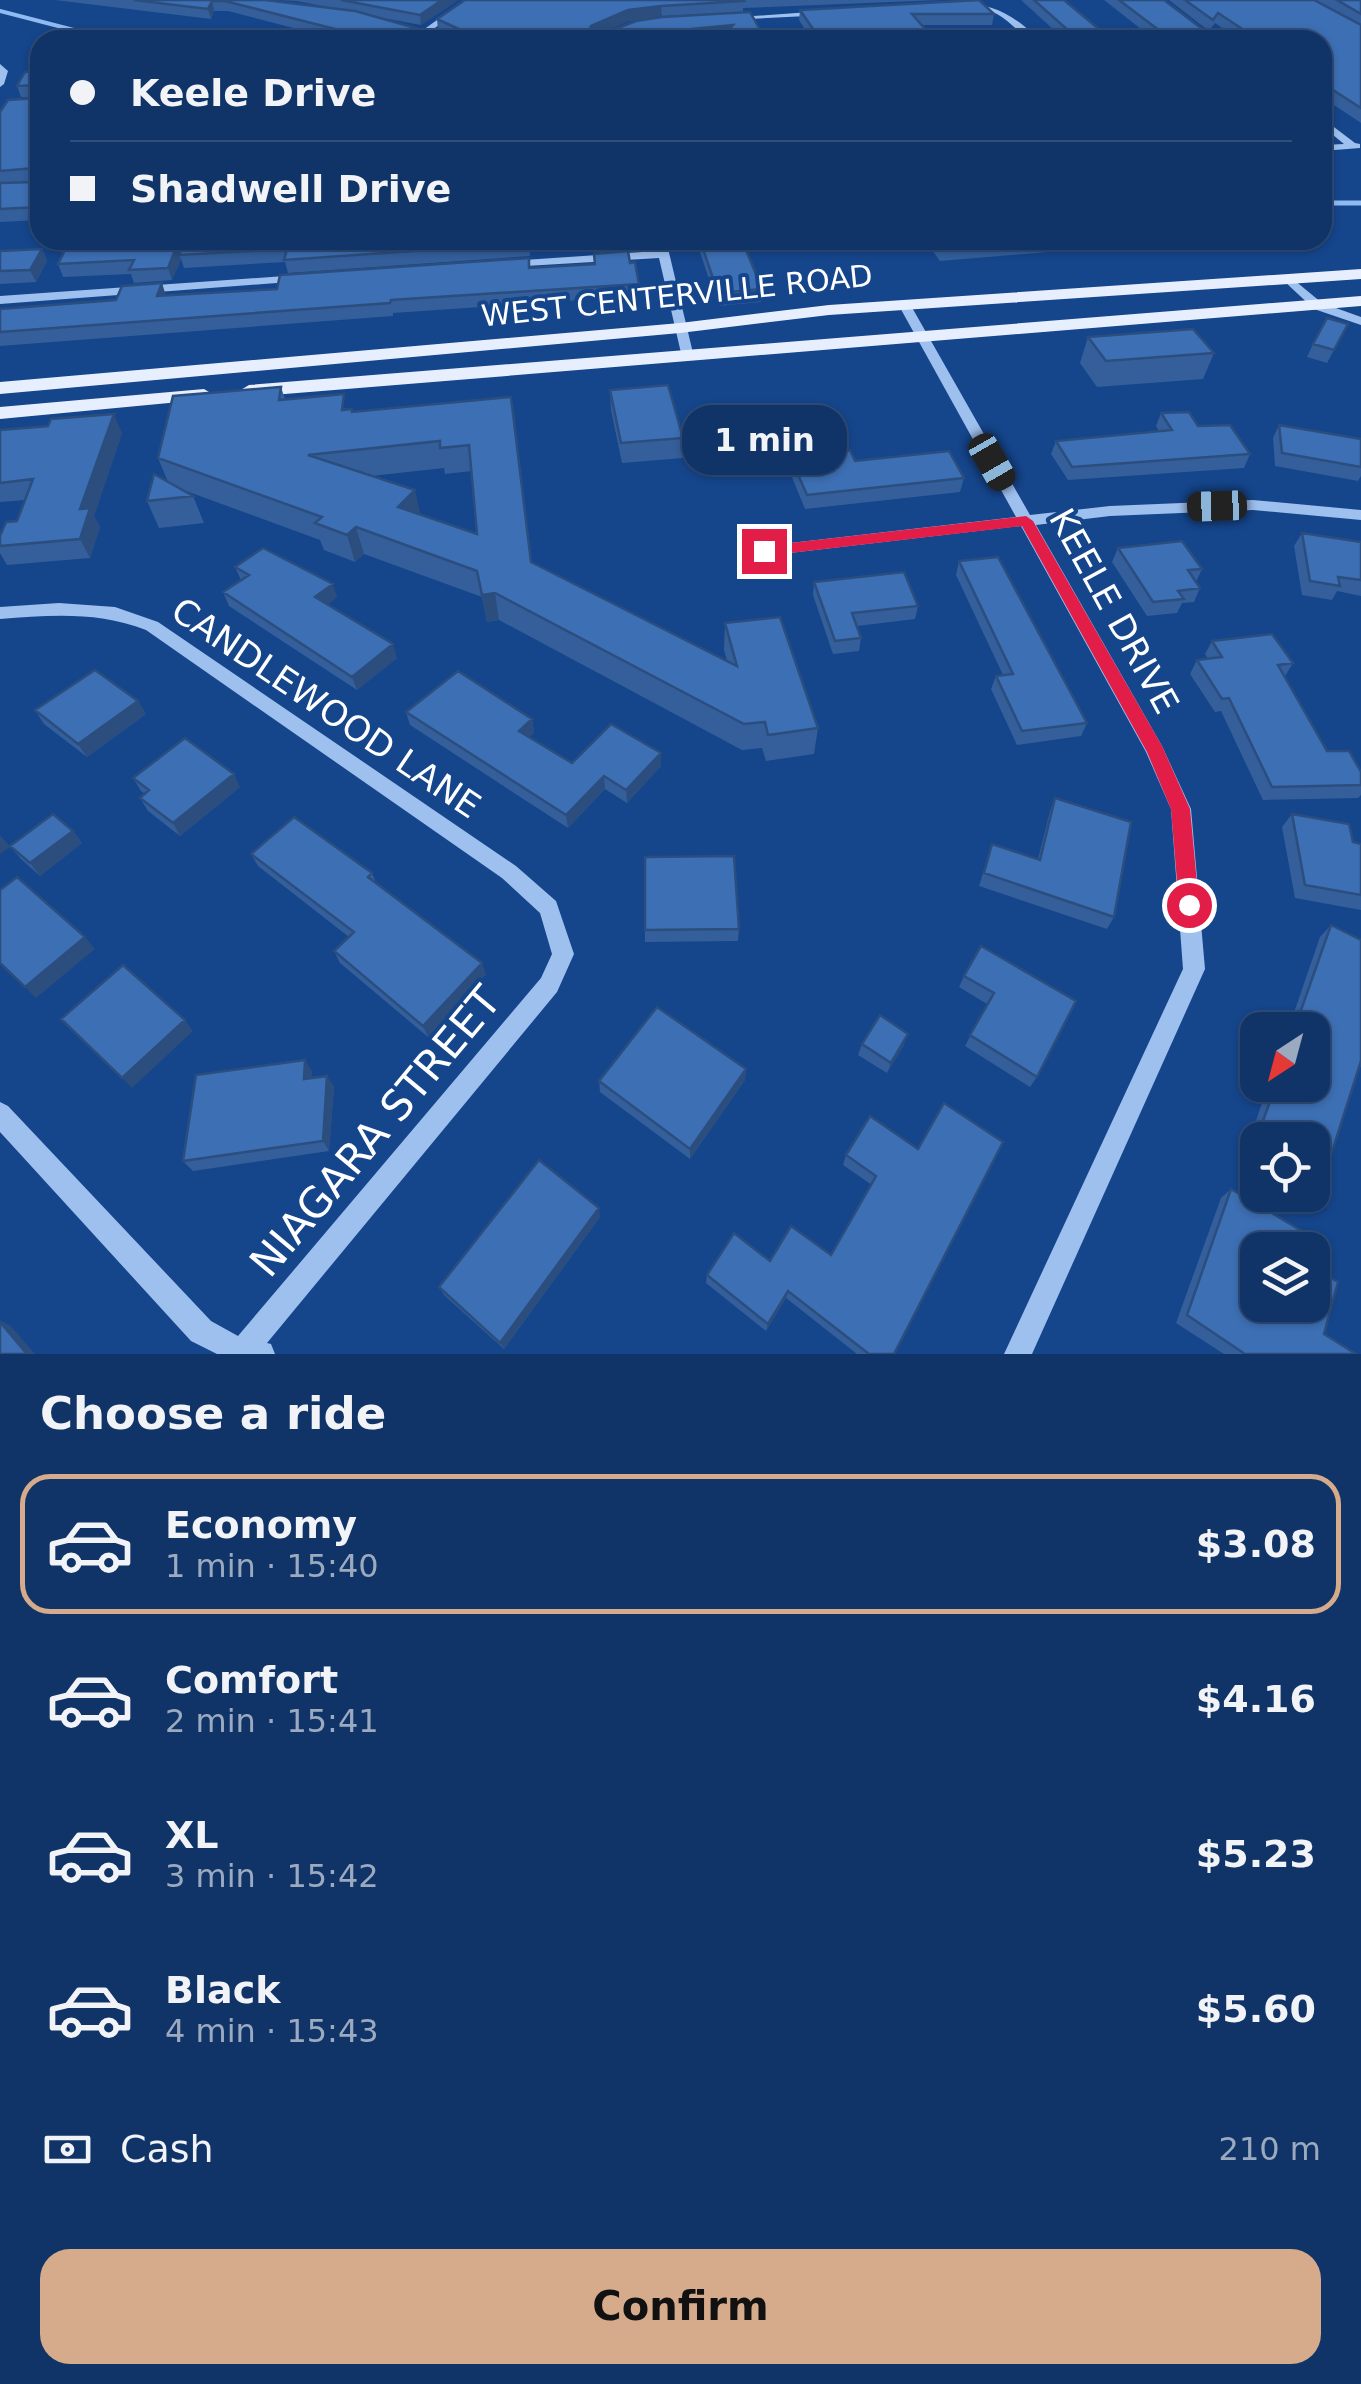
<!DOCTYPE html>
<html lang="en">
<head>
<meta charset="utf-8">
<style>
	:root { --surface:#103468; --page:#193c6e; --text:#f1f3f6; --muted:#9caac0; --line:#304f7c; --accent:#d6ab8b }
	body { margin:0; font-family:"DejaVu Sans",sans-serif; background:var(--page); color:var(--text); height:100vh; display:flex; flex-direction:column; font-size:38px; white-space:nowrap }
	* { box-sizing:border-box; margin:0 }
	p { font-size:32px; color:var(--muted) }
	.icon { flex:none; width:55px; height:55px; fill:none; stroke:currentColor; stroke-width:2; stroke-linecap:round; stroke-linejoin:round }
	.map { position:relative; height:1354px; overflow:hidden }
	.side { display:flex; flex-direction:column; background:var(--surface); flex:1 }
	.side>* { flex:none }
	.guide { position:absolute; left:30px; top:30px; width:1302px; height:220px; border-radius:30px; box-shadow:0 2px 8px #0004,0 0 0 2px var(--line); display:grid; align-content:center; height:220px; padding:0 40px; background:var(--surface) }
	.needle { width:65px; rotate:216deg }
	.tools { position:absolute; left:1240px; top:1012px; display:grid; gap:20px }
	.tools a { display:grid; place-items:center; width:90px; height:90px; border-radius:20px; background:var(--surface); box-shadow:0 2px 8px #0004,0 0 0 2px var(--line); font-size:50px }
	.end { position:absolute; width:45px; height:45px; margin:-22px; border:12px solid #e11d48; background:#fff; box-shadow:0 0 0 5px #fff }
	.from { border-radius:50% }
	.bubble { position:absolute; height:70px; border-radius:30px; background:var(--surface); box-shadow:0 2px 8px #0004,0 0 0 2px var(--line); font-size:32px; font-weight:700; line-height:70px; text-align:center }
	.car { position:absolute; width:30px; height:60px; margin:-30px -15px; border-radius:12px; box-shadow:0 0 8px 2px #0007; background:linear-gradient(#222 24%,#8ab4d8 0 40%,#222 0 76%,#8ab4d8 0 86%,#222 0) }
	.guide b { display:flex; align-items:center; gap:35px; height:95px; font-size:38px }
	.guide b+b { border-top:2px solid var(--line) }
	.guide i { width:25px; height:25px; background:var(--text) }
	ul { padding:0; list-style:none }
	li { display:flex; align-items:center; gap:30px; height:140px; margin:0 20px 15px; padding:0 20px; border:5px solid transparent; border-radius:30px }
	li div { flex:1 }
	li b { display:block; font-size:38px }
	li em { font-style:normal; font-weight:700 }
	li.on { border-color:var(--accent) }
	li>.icon { width:90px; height:90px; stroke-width:1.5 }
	h2 { padding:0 40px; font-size:45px; line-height:120px }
	.pay { display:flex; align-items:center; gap:25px; height:110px; padding:0 40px; font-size:38px }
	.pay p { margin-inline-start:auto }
	.cta { display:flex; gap:20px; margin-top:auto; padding:20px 40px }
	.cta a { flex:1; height:115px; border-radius:30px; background:var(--accent); color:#111; font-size:40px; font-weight:700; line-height:115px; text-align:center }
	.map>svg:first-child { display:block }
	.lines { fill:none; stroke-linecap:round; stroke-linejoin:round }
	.stream-far1 { stroke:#90bbf2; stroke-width:4 }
	.stream { stroke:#90bbf2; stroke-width:5 }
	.minor { fill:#9ec0ef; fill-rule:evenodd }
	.major { fill:#e7efff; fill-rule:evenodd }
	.wall { fill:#345f9b; fill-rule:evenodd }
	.shaded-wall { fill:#2b4e7e }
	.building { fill:#3d6fb4; stroke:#2b4e7e; stroke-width:2.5; fill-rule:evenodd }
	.route { fill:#e11d48 }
	.labels { text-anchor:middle; stroke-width:8; stroke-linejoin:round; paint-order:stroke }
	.far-street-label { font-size:30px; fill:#fff; stroke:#15458b }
	.street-label { font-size:35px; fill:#fff; stroke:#15458b }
	.near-street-label { font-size:42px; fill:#fff; stroke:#15458b }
</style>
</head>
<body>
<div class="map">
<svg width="1361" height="1354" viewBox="0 0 1361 1354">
	<rect width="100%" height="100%" fill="#15458b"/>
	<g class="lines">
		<!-- stream-far1 -->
		<path class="stream-far1" d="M0 11 93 35 149 40"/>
		<!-- stream -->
		<path class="stream" d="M1322 203H1361"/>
		<!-- minor -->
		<path class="minor" d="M465 0H474L418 40H409Z
			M1154 0H1163L1215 40H1206Z
			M959 3C993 3 1016 16 1039 40 1023 40 1012 22 997 14 984 7 971 8 956 7Z
			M824 11 827 15 730 20 726 18Z
			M0 64 8 71 4 84 0 87Z
			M1322 118 1355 143 1360 144V148L1322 151V145L1344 144 1322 126Z
			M654 240H666L693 353 692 356H682L681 353 659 258 509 267 503 264 509 261 657 251Z
			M299 275 303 277V281L0 304V296Z
			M1288 275 1322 303 1361 317V325L1314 309 1284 281 1282 279Z
			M904 300 910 304 1030 515 1110 506 1253 500 1361 510V520L1253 510 1110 516 1036 525 1162 746 1191 809 1205 969 1032 1354H1004L1183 969 1171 809 1146 752 1021 526 764 556 756 551 764 546 1016 517 898 304Z
			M59 603 115 607 158 622 516 866 556 901 574 954 557 992 267 1343 271 1344 275 1354H217L191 1341 0 1132V1102L8 1106 211 1321 238 1336 541 978 552 954 540 913 502 878 146 630C98 611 50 615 0 619V607Z"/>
		<!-- major -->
		<path class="major" d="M1361 269V279L829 315 680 333 0 394V382L680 323 829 305Z
			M1361 296V306L249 397 239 391 249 385Z
			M204 389 214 395 211 399 0 419V407Z"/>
	</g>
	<!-- wall -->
	<path class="wall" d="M55 0H265L339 9 296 1 277 0H458L421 25 367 15 419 29 443 32 438 30 437 19 465 0H941L743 8V12L662 16 628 21 601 33 722 37 687 40H339L228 11H214L211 19Z
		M1021 0H1064L1112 40H1065Z
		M1104 0H1164L1202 40H1155Z
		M1169 0H1314L1334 10 1316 0H1361V123L1322 97V40H1239L1215 23 1209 31Z
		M800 10 994 14 992 25H921L810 37 799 20Z
		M40 71V220L0 222V183L35 181 0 183V112L36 98 21 97 17 86Z
		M529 240 530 256 288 273 285 262 184 268 181 259 172 280 134 283 131 274 63 277 58 264 183 246Z
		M590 240H625V249L592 252Z
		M696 240H742L762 289 761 302 718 306Z
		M925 240H1051L1048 252 940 261Z
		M42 249 47 261 36 282 0 284V251Z
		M594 254 630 263 639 284V296L393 313V316L0 346V309L166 296 277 289 530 268 594 264Z
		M1348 324 1327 363 1307 357 1313 344Z
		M1088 337 1214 353 1203 379 1097 387 1080 363Z
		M281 387 285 399 348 409 353 412 511 397 531 562 727 661 724 650 725 623 818 728 814 754 766 761 762 748 742 750 499 620 487 622 482 597 364 554 355 562 324 550 320 540 178 488 193 496 204 523 159 528 147 501 168 482 158 458ZM444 468 445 474 472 471 477 534 420 514 371 476Z
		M610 390 683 438V458L622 463 611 410Z
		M1161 413 1198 426 1250 454 1244 468 1068 480 1051 454 1056 441 1159 431 1156 426Z
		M1279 425 1361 439V476L1358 481 1275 466 1273 438Z
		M0 430 122 433 94 516 100 527 90 558 7 565 0 553V546L17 521 25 500 0 502Z
		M790 456 855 461 964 478 960 492 805 509 789 470Z
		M1302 533 1361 542V596L1337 591 1332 600 1302 595 1294 546Z
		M1118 548 1202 569 1196 582 1200 588 1194 602 1182 603 1177 613 1147 616 1112 562Z
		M959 561 1087 723 1081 736 1017 745 991 689 996 676 1003 675 956 575Z
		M235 567 337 597 327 605 397 658 357 690 229 606 223 592 241 580Z
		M814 582 918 606 915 619 857 626 861 638 859 651 833 654 813 595Z
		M1212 641 1293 663 1285 676 1327 751 1361 772V795L1358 798 1263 800 1221 711 1215 712 1190 674 1197 660 1208 659 1205 654Z
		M138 701 146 714 87 757 44 724 35 710Z
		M406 712 532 719 534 733 529 737 572 763 661 753V766L627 803 605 789 568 828 410 725Z
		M133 778 240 787 180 836 148 811 140 798 145 794 141 791Z
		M1055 798 1114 917 1107 929 979 886 992 844 1038 859 1050 811Z
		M1292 814 1353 842 1361 844V910L1295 898 1282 827Z
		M73 831 82 843 40 876 21 859 10 846Z
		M251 854 372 873 376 883 486 974 428 1037 340 963 334 951 349 937 258 866Z
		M1331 925 1361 940V1067L1359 1066 1323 1180 1312 1188V1140H1258V1157L1246 1150 1268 1085H1312V1030H1288L1320 937Z
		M739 929 738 941 645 942V930Z
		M981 946 1037 1077 1030 1087 965 1046 987 1004 959 987 964 976Z
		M862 1044 904 1045 887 1073 858 1055Z
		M746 1069 745 1080 690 1159 600 1092 599 1081Z
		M312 1071 311 1078 334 1086 329 1151 193 1171 183 1161Z
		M870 1116 894 1354H857L786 1298 766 1331 706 1283 707 1275 770 1261 831 1255 872 1185 843 1165 846 1155Z
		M1231 1189 1258 1250 1324 1334 1356 1354H1224L1176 1323 1221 1198Z
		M600 1217 504 1349 444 1295 439 1287Z"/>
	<!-- shaded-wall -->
	<path class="shaded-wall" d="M442 0H458L421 25 420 15Z
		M212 1 214 11 211 19 208 9Z
		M661 6 662 16 628 21 592 37 589 32 591 26 628 10Z
		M733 25V36L687 40H649L660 32Z
		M179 240H180L184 250 179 255 181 259 172 280 168 268Z
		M42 249 47 261 36 282 30 270Z
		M162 283 166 296H157Z
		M114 414 122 433 94 516 100 527 90 558 80 539V509Z
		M415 490 421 516 398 507Z
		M356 527 364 554 355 562 347 535Z
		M333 584 337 597 319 611 315 597Z
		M495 593 499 620 487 622 482 595Z
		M393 644 397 658 357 690 352 677Z
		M138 701 146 714 87 757 78 744Z
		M532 719 534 733 521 744 519 731Z
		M661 753V766L627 803 626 790Z
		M234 774 240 787 180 836 173 823Z
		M604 776 605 789 568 828 566 815Z
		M73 831 82 843 40 876 30 863Z
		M0 835 10 847 0 854Z
		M85 937 95 949 36 998 25 987Z
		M482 963 486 974 428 1037 423 1026Z
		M185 1020 193 1031 132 1088 122 1078Z
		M908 1034 904 1045 887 1073 891 1063Z
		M305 1060 312 1071 310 1089 304 1079Z
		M746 1069 745 1080 690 1159V1149Z
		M327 1076 334 1086 329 1151 323 1141Z
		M599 1208 600 1217 504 1349 500 1343Z
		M788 1291 786 1298 766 1331 768 1324Z
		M0 1320 11 1326 35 1354H27Z"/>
	<!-- building -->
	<path class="building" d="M134 0H265L355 11 419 29 457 33 461 30 437 19 465 0H743L744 1 661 6 628 10 591 26 589 32 605 33 636 21 662 17 750 12 766 40H719L733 25 660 32 649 40H378L225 1H212L208 9Z
		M341 0H442L420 15Z
		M979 0 994 14H912L925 29 918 40H809L813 29 800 10Z
		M1034 0H1064L1112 40H1079Z
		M1119 0H1164L1205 31 1198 40H1172Z
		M1185 0H1314L1361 25V108L1322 83V40H1259L1218 13 1213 20Z
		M1337 0H1361V14Z
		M40 71V207L0 209V183L35 182 39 172 35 168 0 171V112L8 100 36 98 38 85 17 86 25 72Z
		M141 240H179L168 268 129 270 134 260 58 264 68 244Z
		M185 240H528V243L284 260 287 249 179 255Z
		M700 240H742L762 289 718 293Z
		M941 240H975L943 243Z
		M42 249 30 270 0 271V251Z
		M628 251 630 263 635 262 639 284 391 300 390 303 0 332V309L116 300 122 286 162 283 157 296 277 289 280 275 529 258V268L595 264 594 254Z
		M1327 318 1348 324 1334 350 1313 344Z
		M1193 329 1214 353 1106 361 1088 337Z
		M668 385 683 438 621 443 610 390Z
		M281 387 279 400 344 394 342 410 352 409V412L511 397 531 562 737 666 725 623 780 617 818 728 768 735 765 722 744 724 495 593 482 595 477 571 356 527 347 535 315 523 322 517 158 458 173 396ZM440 441V448L469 445 477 534 398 507 415 490 308 455Z
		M1189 412 1198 426 1230 425 1250 454 1072 467 1056 441 1172 430 1161 413Z
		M114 414 80 509 90 508 80 539 0 546V536L6 522 17 521 33 479 0 483V430L48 426 51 419Z
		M1279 425 1361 439V467L1282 453Z
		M850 450 855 461 949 451 964 478 807 495 790 456Z
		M154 474 193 496 147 501Z
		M1302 533 1361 542V580L1338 577 1340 586 1310 581Z
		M1182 541 1202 569 1188 570 1200 588 1178 591 1184 599 1153 602 1118 548Z
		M263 548 333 584 315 597 393 644 352 677 223 592 249 575 235 567Z
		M998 557 1087 723 1022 731 996 676 1013 674 959 561Z
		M904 572 918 606 852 613 861 638 835 641 814 582Z
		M1272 634 1293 663 1278 665 1327 751H1349L1361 772V785L1272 787 1229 698 1222 699 1197 660 1222 657 1212 641Z
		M95 670 138 701 78 744 35 710Z
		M458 671 532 719 519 731 572 763 611 724 661 753 626 790 604 776 566 815 406 712Z
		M185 738 234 774 173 823 140 798 149 790 133 778Z
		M1055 798 1131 822 1114 917 984 873 992 844 1040 860Z
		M53 814 73 831 30 863 10 846Z
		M1292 814 1349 824 1353 842 1361 844V895L1305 885Z
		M294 817 372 873 368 877 482 963 423 1026 334 951 354 932 251 854Z
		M734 856 739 929 645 930V857Z
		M17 877 85 937 25 987 0 963V890Z
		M1331 925 1361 940V1061L1323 1180 1312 1174V1140H1256L1276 1085H1312V1030H1294Z
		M981 946 1076 1001 1037 1077 970 1035 994 993 964 976Z
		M123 965 185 1020 122 1078 61 1019Z
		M657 1007 746 1069 690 1149 599 1081Z
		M880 1015 908 1034 891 1063 862 1044Z
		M305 1060 304 1079 327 1076 323 1141 183 1161 196 1075Z
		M944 1103 1003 1142 894 1354H869L788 1291 768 1324 707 1275 734 1233 770 1261 791 1226 831 1255 876 1176 846 1155 870 1116 918 1149Z
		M539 1160 599 1208 500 1343 439 1287Z
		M1231 1189 1307 1234 1303 1250H1258V1305H1312V1267L1338 1282 1324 1334 1356 1354H1245L1187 1315Z
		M0 1322 27 1354H0Z"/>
	<!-- route -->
	<path class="route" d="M1026 516 1033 521 1162 746 1190 809 1199 905 1196 911 1189 914 1179 905 1171 809 1147 752 1022 526 764 556 757 551 764 546Z"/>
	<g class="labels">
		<!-- far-street labels -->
		<g class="far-street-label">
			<text transform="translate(677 296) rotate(-6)" y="10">WEST CENTERVILLE ROAD</text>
		</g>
		<!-- street labels -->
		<g class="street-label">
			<text transform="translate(1114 611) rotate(61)" y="12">KEELE DRIVE</text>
			<text transform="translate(326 708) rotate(34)" y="12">CANDLEWOOD LANE</text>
		</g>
		<!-- near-street labels -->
		<g class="near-street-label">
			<text transform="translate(375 1131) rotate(-50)" y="15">NIAGARA STREET</text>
		</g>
	</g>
</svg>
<div class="tools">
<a><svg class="needle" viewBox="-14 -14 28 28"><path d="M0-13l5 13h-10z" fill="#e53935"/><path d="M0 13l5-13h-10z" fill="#9caac0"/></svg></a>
<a><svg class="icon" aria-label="locate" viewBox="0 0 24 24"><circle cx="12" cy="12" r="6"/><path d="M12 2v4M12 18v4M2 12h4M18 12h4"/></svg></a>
<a><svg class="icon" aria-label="layers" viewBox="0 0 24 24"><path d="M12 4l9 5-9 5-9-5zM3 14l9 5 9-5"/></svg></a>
</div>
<i class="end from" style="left:1189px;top:905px"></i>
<i class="end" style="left:764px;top:551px"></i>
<div class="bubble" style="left:682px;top:405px;width:165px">1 min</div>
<i class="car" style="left:992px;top:462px;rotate:150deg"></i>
<i class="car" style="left:1217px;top:506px;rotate:268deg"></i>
<div class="guide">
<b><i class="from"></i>Keele Drive</b>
<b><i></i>Shadwell Drive</b>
</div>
</div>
<section class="side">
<h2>Choose a ride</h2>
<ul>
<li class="on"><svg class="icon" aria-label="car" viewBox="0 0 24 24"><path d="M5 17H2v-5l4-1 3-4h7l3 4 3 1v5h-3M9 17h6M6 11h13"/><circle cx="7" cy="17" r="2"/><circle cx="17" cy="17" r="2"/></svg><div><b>Economy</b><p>1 min · 15:40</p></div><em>$3.08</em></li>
<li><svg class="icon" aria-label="car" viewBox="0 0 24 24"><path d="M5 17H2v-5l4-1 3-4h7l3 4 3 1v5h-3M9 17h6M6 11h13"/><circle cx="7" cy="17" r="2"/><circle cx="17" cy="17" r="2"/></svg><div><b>Comfort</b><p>2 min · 15:41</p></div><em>$4.16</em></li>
<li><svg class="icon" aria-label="car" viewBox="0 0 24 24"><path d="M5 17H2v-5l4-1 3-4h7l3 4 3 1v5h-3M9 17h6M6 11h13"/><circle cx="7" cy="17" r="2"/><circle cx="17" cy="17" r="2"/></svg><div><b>XL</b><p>3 min · 15:42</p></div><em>$5.23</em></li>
<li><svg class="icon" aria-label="car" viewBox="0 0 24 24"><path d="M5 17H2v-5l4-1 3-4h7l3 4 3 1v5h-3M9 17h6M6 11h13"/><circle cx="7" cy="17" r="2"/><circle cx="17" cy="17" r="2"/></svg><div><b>Black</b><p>4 min · 15:43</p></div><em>$5.60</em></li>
</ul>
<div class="pay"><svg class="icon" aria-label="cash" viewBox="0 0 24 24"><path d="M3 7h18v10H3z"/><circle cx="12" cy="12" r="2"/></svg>Cash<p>210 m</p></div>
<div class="cta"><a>Confirm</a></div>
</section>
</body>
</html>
